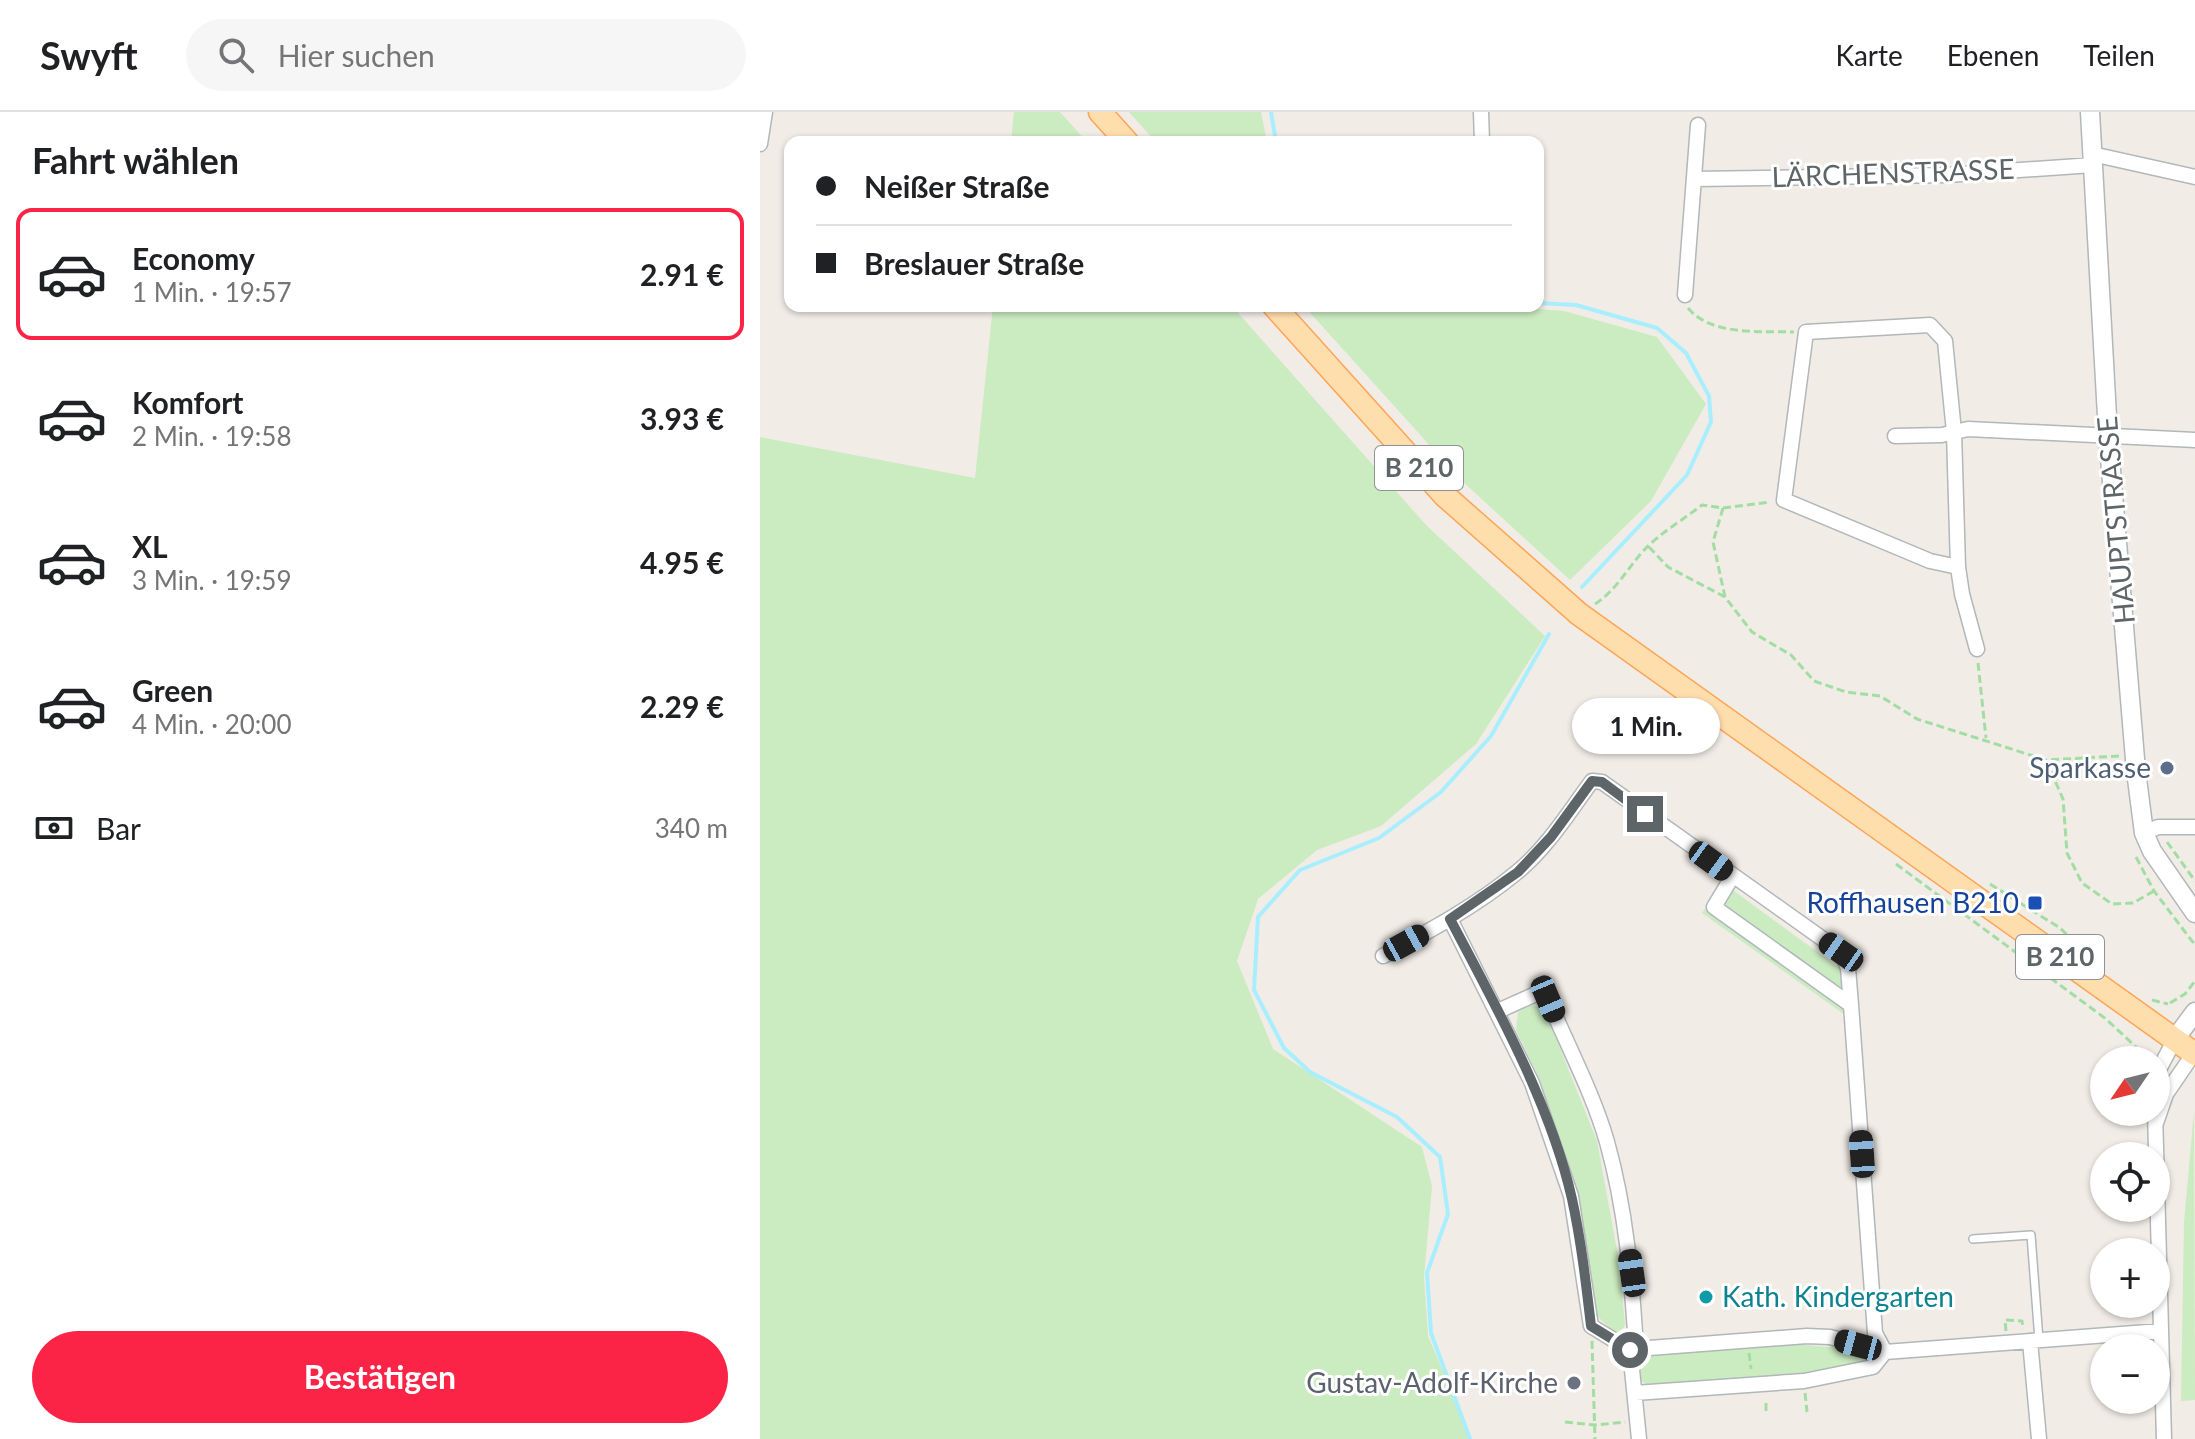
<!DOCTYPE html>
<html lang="de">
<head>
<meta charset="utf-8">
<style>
	:root { --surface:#fff; --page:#f6f6f6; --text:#202124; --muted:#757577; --line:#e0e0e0; --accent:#fb2346 }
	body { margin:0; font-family:Lato,sans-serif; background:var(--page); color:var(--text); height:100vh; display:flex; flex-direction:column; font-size:30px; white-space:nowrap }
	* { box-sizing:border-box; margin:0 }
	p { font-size:26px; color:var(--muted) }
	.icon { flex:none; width:44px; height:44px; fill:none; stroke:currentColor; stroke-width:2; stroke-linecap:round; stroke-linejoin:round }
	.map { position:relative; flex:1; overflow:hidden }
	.drawer { display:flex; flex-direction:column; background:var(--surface); width:760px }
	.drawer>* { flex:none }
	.top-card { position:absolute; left:24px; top:24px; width:760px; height:176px; border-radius:16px; box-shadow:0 2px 6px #0004; display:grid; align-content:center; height:176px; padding:0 32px; background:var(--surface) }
	.needle { width:52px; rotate:235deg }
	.buttons { position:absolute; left:1330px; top:934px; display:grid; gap:16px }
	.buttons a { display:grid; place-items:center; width:80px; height:80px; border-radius:50%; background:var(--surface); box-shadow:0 2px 6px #0004; font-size:40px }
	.end { position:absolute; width:36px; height:36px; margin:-18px; border:10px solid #5e6568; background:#fff; box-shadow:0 0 0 4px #fff }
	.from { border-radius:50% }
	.bubble { position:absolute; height:56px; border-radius:28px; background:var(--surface); box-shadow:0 2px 6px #0004; font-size:26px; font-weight:700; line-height:56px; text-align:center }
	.car { position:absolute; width:24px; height:48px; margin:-24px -12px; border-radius:10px; box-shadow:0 0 6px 2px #0007; background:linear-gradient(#222 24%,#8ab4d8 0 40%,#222 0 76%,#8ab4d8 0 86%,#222 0) }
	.top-card b { display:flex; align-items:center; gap:28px; height:76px; font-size:30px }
	.top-card b+b { border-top:2px solid var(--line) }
	.top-card i { width:20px; height:20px; background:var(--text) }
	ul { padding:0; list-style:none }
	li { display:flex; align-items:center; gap:24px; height:132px; margin:0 16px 12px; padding:0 16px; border:4px solid transparent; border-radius:16px }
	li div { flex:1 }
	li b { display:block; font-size:30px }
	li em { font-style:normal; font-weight:700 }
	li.active { border-color:var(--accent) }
	li>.icon { width:72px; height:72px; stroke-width:1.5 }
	h2 { padding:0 32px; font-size:36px; line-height:96px }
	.pay { display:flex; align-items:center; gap:20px; height:88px; padding:0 32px; font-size:30px }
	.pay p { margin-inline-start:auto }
	.primary-button { display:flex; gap:16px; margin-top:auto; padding:16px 32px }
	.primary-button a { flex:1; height:92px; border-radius:48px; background:var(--accent); color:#fff; font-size:32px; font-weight:700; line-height:92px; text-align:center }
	header { display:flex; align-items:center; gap:48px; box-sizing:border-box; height:112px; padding:0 40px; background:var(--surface); border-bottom:2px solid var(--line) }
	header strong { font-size:38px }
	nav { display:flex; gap:44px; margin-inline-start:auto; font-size:28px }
	.search { width:560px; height:72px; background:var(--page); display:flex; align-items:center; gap:20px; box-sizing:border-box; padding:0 28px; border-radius:44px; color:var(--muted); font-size:30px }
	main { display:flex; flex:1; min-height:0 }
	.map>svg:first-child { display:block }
	.green { fill:#cbebc1 }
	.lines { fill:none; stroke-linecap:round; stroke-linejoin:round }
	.stream { stroke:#a9eeff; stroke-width:4 }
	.service-casing { stroke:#b2b7ba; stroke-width:10 }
	.minor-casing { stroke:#b2b7ba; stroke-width:17 }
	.tertiary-casing { stroke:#b2b7ba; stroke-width:21 }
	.primary-casing { stroke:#ffa452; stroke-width:25 }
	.path { stroke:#a2dea3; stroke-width:3; stroke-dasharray:8 4; stroke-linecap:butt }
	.service { stroke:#fff; stroke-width:7 }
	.minor { stroke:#fff; stroke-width:14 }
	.tertiary { stroke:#fff; stroke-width:18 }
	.primary { stroke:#ffdeae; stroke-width:22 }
	.route { stroke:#5e6568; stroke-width:10 }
	.service-dot { fill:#5c6f8a; stroke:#fff; stroke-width:3 }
	.transit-dot { fill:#1a4fb4; stroke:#fff; stroke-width:3 }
	.culture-dot { fill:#0f9aa8; stroke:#fff; stroke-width:3 }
	.worship-dot { fill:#6b7280; stroke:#fff; stroke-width:3 }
	.labels { text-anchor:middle; stroke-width:6; stroke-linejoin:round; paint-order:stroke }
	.shield { fill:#fff; stroke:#8e9395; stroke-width:2 }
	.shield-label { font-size:26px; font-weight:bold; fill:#5e6568 }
	.street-label { font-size:28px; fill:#5e6568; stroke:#fff }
	.service-label { font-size:28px; fill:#4e5e75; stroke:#fff; text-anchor:end }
	.transit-label { font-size:28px; fill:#164399; stroke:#fff; text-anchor:end }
	.culture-label { font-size:28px; fill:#0d838f; stroke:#fff; text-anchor:start }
	.worship-label { font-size:28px; fill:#5b616d; stroke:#fff; text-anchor:end }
</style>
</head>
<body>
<header>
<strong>Swyft</strong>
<div class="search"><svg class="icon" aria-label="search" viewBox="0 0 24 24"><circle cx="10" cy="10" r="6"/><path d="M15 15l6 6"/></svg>Hier suchen</div>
<nav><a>Karte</a><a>Ebenen</a><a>Teilen</a></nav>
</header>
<main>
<section class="drawer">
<h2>Fahrt wählen</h2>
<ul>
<li class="active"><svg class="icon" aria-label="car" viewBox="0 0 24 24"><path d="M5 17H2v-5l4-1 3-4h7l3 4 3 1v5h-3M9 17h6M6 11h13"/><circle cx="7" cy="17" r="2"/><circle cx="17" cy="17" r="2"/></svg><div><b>Economy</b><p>1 Min. · 19:57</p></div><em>2.91 €</em></li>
<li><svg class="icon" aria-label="car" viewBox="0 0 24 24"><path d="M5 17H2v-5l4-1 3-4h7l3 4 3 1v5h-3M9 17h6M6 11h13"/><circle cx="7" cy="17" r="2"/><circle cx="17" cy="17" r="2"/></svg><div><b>Komfort</b><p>2 Min. · 19:58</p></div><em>3.93 €</em></li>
<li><svg class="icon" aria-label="car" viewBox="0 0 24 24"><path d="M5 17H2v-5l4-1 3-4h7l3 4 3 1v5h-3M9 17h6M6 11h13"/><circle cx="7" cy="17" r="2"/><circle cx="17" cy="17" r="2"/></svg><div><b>XL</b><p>3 Min. · 19:59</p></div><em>4.95 €</em></li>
<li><svg class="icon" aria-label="car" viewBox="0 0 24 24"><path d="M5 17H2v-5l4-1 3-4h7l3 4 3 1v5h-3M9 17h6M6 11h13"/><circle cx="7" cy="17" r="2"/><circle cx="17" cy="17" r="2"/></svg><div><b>Green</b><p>4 Min. · 20:00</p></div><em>2.29 €</em></li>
</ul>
<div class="pay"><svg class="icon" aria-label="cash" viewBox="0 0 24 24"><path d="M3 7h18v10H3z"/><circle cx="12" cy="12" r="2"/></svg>Bar<p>340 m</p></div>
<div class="primary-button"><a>Bestätigen</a></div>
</section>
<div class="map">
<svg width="1435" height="1327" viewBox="0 0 1435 1327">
	<rect width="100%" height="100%" fill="#f1ece6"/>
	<!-- green -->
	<path class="green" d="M254 0H300L327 30H251Z
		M369 0H501L507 30H396Z
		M233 194H472L666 413 785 524 716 632 621 714 557 738 498 787 477 849 513 937 662 1035 672 1074 664 1165 668 1224 707 1315 708 1327H0V325L215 366Z
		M544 194H735L804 199 897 225 946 292 891 389 810 468 701 368Z
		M963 771 1093 866 1095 910 942 801Z
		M770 893 784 896 837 1029 860 1155 865 1214 856 1222 837 1204 819 1086 780 968 756 918 758 900Z
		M1434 999 1435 1288 1421 1289 1424 1110Z
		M1022 1231 1080 1236 1109 1243 1107 1249C1052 1268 953 1269 892 1275 882 1271 878 1267 877 1255L888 1243Z"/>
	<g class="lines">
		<!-- stream -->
		<path class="stream" d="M511 0 516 30
			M778 191 816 193 897 216 926 241 949 284 951 310 927 363 822 475
			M710 1327 671 1221 667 1161 688 1102 680 1045 637 1005 550 960 524 936 494 878 498 805 540 758 619 726 681 680 731 624 789 522"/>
		<!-- service casing -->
		<g class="service-casing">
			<path id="service" d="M1213 1127 1271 1123 1279 1228"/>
		</g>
		<!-- minor casing -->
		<g class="minor-casing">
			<path id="minor" d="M721 0 722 30
				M0 32 5 0
				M1332 42 1435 65
				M934 67 1187 63 1333 53
				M925 183 938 13
				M1135 324 1182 323 1208 317 1435 328
				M1198 455 1194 320 1185 229 1170 213 1046 220 1024 388 1170 449 1198 455 1202 482 1217 537
				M1384 721 1398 715H1435
				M972 765 954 795 1091 893 1115 1221 1125 1240
				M690 807 772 971 811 1084 831 1214 870 1238
				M623 844C669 819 716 794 756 761 787 736 809 700 832 669L842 670 1081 840 1088 856 1091 893
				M738 899 778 881 788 887C807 933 833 981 847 1030 866 1098 872 1167 876 1237L870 1238
				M1396 963 1415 927
				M1395 1000 1404 1327
				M1396 1011 1406 982 1434 941
				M1270 1229 1279 1327
				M876 1237 1047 1224 1070 1225 1125 1240 1401 1219
				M870 1238 879 1327
				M875 1281 1044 1269 1113 1255 1125 1240"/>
		</g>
		<!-- tertiary casing -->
		<g class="tertiary-casing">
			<path id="tertiary" d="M1330 0 1348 322 1376 659 1384 721 1392 739 1435 801
				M1415 927 1435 900"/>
		</g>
		<!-- primary casing -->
		<g class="primary-casing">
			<path id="primary" d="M340 0 367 30
				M514 194 684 383 819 502 1435 942"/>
		</g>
		<!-- path -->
		<path class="path" d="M928 196C951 224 1000 219 1034 220
			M963 396 953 430 965 485 992 520 1031 543 1054 569 1086 580 1120 584 1157 607 1286 648 1359 644
			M889 435 908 455 965 485
			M835 492C856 479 868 455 886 436 902 420 924 407 942 393L963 396 1010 390
			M1218 551 1226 626
			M1286 648 1303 687 1307 741 1322 771 1352 792 1373 791 1394 779
			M1407 730 1435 769
			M1376 745 1394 779 1435 833
			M1136 752 1346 907 1376 935 1382 948
			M1230 772 1300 816 1325 840
			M1392 888 1408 892
			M1410 891 1425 882 1435 869
			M1246 1219 1245 1208 1262 1209 1263 1217
			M832 1229 835 1327
			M989 1241 991 1257
			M1045 1281 1047 1300
			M1006 1299V1287
			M805 1310 835 1313 865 1310"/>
		<!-- service -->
		<use href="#service" class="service"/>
		<!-- minor -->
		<use href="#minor" class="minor"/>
		<!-- tertiary -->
		<use href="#tertiary" class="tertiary"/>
		<!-- primary -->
		<use href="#primary" class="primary"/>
	</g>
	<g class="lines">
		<!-- route -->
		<path class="route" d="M870 1238 831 1214C826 1171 821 1128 812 1087 791 993 735 892 690 807L758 760 791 725 832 669 842 670 885 702"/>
	</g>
	<!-- markers -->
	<circle class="service-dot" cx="1407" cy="656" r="8"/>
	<rect class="transit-dot" x="1267" y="783" width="16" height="16" rx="4"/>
	<circle class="culture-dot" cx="946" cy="1185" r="8"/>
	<circle class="worship-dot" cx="814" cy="1271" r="8"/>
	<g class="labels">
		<!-- shield labels -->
		<g class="shield">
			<rect x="615" y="334" width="88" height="44" rx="6"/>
			<rect x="1256" y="823" width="88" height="44" rx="6"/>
		</g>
		<g class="shield-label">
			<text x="659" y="365">B 210</text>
			<text x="1300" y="854">B 210</text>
		</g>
		<!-- street labels -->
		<g class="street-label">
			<text transform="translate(1133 61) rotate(-2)" y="10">LÄRCHENSTRASSE</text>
			<text transform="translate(1356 408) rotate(-95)" y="10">HAUPTSTRASSE</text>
		</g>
		<!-- service labels -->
		<g class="service-label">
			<text x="1391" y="666">Sparkasse</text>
		</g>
		<!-- transit labels -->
		<g class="transit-label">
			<text x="1259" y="801">Roffhausen B210</text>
		</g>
		<!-- culture labels -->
		<g class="culture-label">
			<text x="962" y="1195">Kath. Kindergarten</text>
		</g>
		<!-- worship labels -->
		<g class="worship-label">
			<text x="798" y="1281">Gustav-Adolf-Kirche</text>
		</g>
	</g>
</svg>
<div class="buttons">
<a><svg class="needle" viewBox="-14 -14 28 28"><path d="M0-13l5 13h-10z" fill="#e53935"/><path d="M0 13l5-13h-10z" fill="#757577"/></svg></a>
<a><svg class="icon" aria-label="locate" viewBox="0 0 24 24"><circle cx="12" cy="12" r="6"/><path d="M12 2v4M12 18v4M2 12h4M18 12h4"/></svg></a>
<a>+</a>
<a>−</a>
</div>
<i class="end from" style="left:870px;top:1238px"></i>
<i class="end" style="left:885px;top:702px"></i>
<div class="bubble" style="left:812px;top:586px;width:148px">1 Min.</div>
<i class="car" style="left:951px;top:749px;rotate:126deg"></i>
<i class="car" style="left:646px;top:831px;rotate:61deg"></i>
<i class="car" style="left:1081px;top:840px;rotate:305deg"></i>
<i class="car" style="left:788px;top:887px;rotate:157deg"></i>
<i class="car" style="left:1102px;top:1042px;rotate:356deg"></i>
<i class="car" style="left:872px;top:1161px;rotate:352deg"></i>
<i class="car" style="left:1098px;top:1233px;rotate:285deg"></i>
<div class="top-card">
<b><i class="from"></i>Neißer Straße</b>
<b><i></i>Breslauer Straße</b>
</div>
</div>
</main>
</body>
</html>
